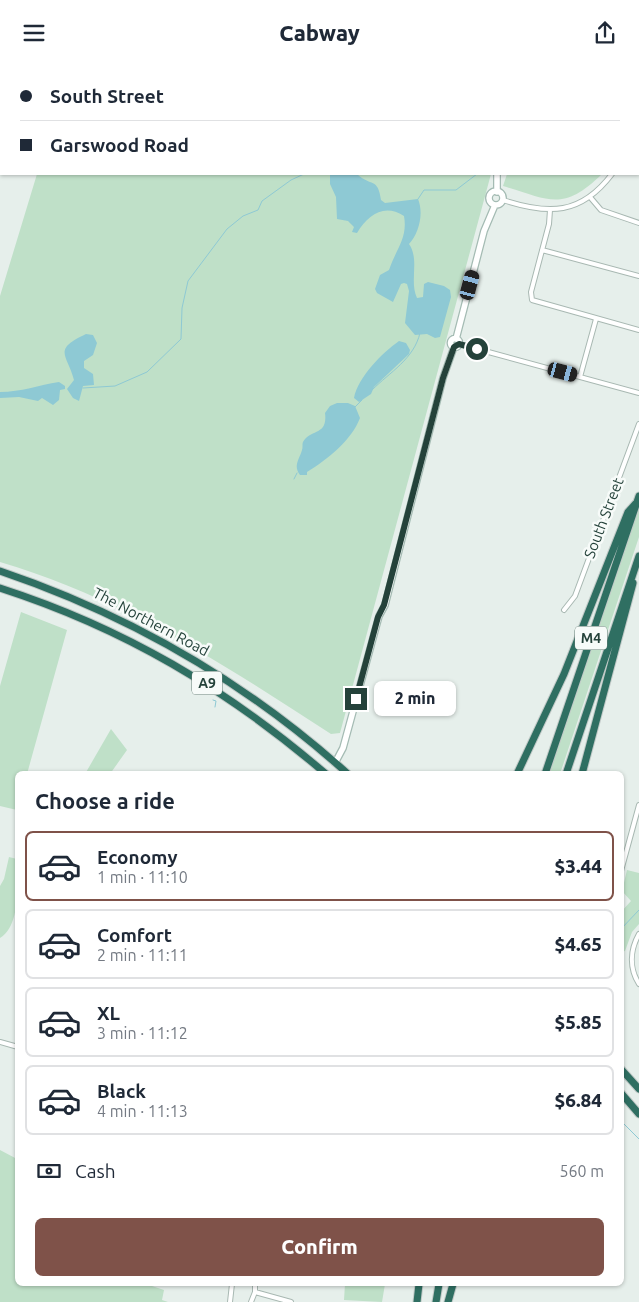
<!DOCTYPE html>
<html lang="en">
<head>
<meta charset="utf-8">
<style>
	:root { --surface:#fff; --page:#f2f2f3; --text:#1f2937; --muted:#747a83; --line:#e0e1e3; --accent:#7f5249 }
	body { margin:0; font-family:Ubuntu,sans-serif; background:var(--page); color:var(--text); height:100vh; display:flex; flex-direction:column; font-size:19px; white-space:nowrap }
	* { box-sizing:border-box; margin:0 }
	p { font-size:16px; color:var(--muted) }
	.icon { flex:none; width:28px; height:28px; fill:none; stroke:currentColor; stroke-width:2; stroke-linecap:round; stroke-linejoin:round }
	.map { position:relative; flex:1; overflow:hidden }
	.sheet { position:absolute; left:15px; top:706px; width:609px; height:515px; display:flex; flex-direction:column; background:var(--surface); border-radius:8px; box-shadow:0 1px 4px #0004 }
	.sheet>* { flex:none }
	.guide { position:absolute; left:0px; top:0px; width:640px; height:110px; box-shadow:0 1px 4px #0004; display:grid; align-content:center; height:110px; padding:0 20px; background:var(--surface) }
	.end { position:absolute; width:22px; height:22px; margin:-11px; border:6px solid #24423a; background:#fff; box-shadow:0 0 0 2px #fff }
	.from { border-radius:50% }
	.bubble { position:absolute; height:35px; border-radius:8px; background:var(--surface); box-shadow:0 1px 4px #0004; font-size:16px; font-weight:800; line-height:35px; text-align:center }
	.car { position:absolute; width:15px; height:30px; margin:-15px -8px; border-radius:6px; box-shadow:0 0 4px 1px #0007; background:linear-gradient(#222 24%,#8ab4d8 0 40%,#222 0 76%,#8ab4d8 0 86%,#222 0) }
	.guide b { display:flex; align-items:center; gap:18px; height:48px; font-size:19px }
	.guide b+b { border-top:1px solid var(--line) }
	.guide i { width:12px; height:12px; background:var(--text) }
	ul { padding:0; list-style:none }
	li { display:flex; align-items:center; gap:15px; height:70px; margin:0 10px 8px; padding:0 10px; border:2px solid var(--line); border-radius:8px }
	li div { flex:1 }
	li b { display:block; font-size:19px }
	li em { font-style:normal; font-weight:800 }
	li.on { border-color:var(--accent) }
	li>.icon { width:45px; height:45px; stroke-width:1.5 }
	h2 { padding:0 20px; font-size:22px; line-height:60px }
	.pay { display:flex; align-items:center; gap:12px; height:55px; padding:0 20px; font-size:19px }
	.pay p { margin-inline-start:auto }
	.action { display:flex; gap:10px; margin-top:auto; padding:10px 20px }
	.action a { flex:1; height:58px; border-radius:8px; background:var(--accent); color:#fff; font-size:20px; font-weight:800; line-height:58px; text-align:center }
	header { display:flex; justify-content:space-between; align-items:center; height:65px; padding:0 20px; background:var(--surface); font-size:22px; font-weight:800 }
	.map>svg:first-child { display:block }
	.green { fill:#bfe0c8 }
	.water { fill:#8ec9d4 }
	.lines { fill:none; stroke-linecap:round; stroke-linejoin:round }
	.stream { stroke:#8ec9d4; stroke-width:1 }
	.street-casing { stroke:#a8b8b2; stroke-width:6 }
	.secondary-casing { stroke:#a4bbb3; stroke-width:8 }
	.highway-casing { stroke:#c2cac8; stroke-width:9 }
	.street { stroke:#fff; stroke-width:4 }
	.secondary { stroke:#fff; stroke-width:5.5 }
	.highway { stroke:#2f6f62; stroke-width:7 }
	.route { stroke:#24423a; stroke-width:6 }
	.labels { text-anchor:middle; stroke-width:5; stroke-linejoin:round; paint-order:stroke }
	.shield { fill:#f7fbf9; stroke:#637a73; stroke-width:1 }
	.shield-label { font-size:14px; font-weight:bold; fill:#24423a }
	.street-label { font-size:15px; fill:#24423a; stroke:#f7fbf9 }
</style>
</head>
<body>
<header><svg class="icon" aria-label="menu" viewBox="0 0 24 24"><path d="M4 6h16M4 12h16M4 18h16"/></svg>Cabway<svg class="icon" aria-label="share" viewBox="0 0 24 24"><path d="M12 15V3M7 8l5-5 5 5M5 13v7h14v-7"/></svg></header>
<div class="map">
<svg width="639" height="1237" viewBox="0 0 639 1237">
	<rect width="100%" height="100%" fill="#e6efeb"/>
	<!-- green -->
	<path class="green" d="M37 109H491L340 668 331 669C227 601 120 532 0 497V231Z
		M507 109H602C563 147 550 135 503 121Z
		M639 442V472L560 709H549Z
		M21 547 67 565 27 709H18L17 745 0 741V621Z
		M111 664 127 685 110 709H85Z
		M9 792 17 794C18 815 21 861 0 873V821L4 814Z
		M627 805 639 808V859L632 867 625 886 621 887V847L631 836 622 826Z
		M0 1085 17 1094 18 1219H146L164 1225 162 1235 168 1237H0Z
		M345 1219H385L382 1237 344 1235Z"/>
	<!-- water -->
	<path class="water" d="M330 109H357C371 122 378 112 381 135L385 138 418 134C424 148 419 169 409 179 420 195 409 216 417 233L423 232 424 219 428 217 444 221 450 225 451 232 440 272 435 273 427 269 415 270 405 258 409 226 407 219 404 218 401 219 393 237 377 228 375 224 380 210 389 205C396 184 408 173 404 151 384 138 368 150 357 168L352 167 354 162 348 156 337 154 336 132 330 119Z
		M86 269 93 270 97 278 93 290 84 296V303L93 309 94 320 83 321 79 336 73 333 67 324 74 315C67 289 52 285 86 269Z
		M399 276 406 278 410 285 409 289 374 322 371 329 359 337 354 333C358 312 382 288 399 276Z
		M59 317 65 321V324L60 325 59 335 53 340 42 333 38 336 19 332 0 333V327C21 327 39 320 59 317Z
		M337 338H348L355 341 360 353C351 376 328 394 307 407V410H300C293 401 299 395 302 385 303 382 302 379 303 377 310 364 328 371 325 348L330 341Z"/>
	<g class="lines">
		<!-- stream -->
		<path class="stream" d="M636 1 638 0
			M418 134 424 125H456L477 109
			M83 323 115 321 147 307 181 274 182 243 188 216 227 164 243 151 258 145 262 136 291 115 304 109
			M372 325C390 307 414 294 420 268
			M355 342 362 335
			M294 414 297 408
			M213 635 216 636 215 642
			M621 864 639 845
			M621 1056 639 1074"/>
		<!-- street casing -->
		<g class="street-casing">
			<path id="street" d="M3 0V1
				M30 0 31 1
				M351 1V0
				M409 1V0
				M467 1 468 0
				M639 73V72
				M590 132 601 145 639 158
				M503 135C549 150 581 150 612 109
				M550 145 549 159 531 227 532 235 639 265
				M542 185 639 211
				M459 279 639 328
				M580 312 596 254
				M564 545 575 531 639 359
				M621 806 639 740
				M639 869C630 885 629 903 639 919
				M0 977 18 982
				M255 1227 291 1237
				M230 1237 232 1219
				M251 1237 255 1227V1219"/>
		</g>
		<!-- secondary casing -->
		<g class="secondary-casing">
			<path id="secondary" d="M12 0V1
				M19 0 20 1
				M528 1 529 0
				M0 70 1 66
				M0 92 1 90
				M497 109V127
				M489 133a7 7 0 1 1 14 0a7 7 0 1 1-14 0Z
				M450.5 278a4.5 4.5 0 1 1 9 0a4.5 4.5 0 1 1-9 0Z
				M456 274 484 166 495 140
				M335 698 343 683 379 551 385 540 443 313 454 282"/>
		</g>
		<!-- highway casing -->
		<g class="highway-casing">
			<path id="highway" d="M0 506C130 550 246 617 348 709
				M0 523C124 563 227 624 326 709
				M517 709 564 609 628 447 637 437
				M545 709 639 431
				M566 709 639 491
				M582 709 633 518
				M621 1004 639 1024
				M621 1028 639 1049
				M417 1237 419 1219
				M436 1237 439 1219
				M448 1237 453 1219"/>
		</g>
		<!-- street -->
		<use href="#street" class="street"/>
		<!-- secondary -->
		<use href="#secondary" class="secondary"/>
		<!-- highway -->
		<use href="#highway" class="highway"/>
	</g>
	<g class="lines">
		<!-- route -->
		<path class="route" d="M356 634 378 552 384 540 443 313 454 282 459 279 477 284"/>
	</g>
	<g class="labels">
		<!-- shield labels -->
		<g class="shield">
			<rect x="575" y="561.5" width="32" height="23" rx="4"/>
			<rect x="192" y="606.5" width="30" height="23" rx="4"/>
		</g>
		<g class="shield-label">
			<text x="591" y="578">M4</text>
			<text x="207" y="623">A9</text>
		</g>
		<!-- street labels -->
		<g class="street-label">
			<text transform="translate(604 453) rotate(-69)" y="5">South Street</text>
			<text transform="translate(151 557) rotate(28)" y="5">The Northern Road</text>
		</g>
	</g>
</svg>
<i class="end from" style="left:477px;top:284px"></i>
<i class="end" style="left:356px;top:634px"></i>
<div class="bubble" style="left:374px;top:616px;width:82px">2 min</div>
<i class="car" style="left:470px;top:220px;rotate:15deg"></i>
<i class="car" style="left:563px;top:307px;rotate:105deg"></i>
<div class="guide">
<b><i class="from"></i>South Street</b>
<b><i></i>Garswood Road</b>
</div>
<section class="sheet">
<h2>Choose a ride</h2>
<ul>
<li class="on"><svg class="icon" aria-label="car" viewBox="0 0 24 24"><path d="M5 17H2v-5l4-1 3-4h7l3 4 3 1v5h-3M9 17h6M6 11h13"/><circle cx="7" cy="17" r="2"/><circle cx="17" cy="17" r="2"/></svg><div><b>Economy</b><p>1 min · 11:10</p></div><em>$3.44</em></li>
<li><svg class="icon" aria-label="car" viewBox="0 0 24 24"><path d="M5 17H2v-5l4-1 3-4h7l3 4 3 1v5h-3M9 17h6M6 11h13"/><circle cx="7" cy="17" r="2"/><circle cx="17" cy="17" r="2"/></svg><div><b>Comfort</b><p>2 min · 11:11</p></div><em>$4.65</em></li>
<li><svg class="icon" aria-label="car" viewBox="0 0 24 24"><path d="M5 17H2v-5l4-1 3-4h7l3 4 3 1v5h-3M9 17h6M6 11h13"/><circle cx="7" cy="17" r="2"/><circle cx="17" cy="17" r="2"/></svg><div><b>XL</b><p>3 min · 11:12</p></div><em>$5.85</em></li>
<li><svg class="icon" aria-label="car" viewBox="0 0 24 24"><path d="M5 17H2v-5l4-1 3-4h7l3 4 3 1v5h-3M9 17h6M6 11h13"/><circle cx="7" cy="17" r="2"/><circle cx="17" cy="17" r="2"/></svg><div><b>Black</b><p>4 min · 11:13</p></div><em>$6.84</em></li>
</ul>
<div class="pay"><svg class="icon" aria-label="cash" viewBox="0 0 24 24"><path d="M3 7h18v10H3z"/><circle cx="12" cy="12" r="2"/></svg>Cash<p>560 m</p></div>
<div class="action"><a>Confirm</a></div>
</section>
</div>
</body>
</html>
